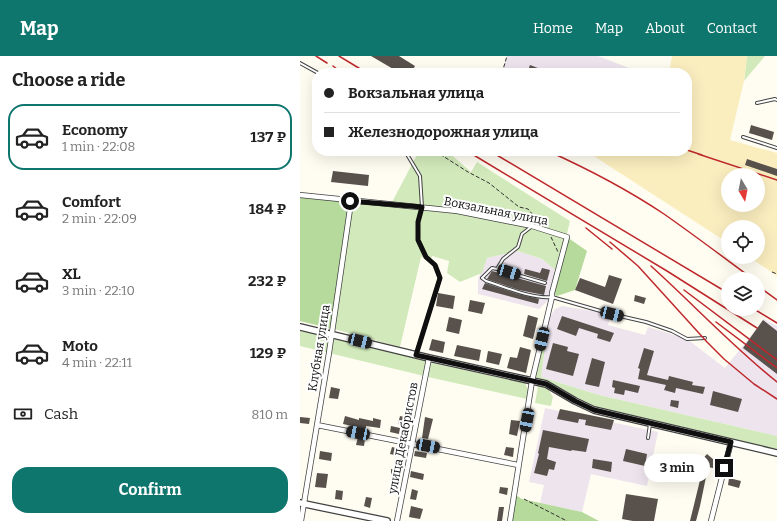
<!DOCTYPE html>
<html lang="en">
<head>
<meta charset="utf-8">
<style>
	:root { --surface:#fff; --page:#f6f6f6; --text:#222; --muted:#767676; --line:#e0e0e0; --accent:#0f766e }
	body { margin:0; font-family:Bitter,serif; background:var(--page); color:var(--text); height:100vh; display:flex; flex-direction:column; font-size:15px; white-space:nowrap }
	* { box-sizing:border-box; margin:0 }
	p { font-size:13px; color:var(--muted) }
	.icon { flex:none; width:22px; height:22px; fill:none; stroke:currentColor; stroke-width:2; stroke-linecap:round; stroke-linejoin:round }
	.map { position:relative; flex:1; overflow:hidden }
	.sheet { display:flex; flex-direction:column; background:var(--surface); width:300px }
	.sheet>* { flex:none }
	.hud { position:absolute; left:12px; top:12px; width:380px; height:88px; border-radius:16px; box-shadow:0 4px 16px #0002; display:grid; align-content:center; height:88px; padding:0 12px; background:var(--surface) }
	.needle { width:26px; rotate:170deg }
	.controls { position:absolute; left:421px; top:112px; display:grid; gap:8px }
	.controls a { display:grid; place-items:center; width:44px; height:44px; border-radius:50%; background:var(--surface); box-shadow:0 4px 16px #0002; font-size:20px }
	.end { position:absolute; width:18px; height:18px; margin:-9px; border:5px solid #0f0f0f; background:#fff; box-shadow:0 0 0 2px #fff }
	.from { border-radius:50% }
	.bubble { position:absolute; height:28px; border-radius:14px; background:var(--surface); box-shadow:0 4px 16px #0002; font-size:13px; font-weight:700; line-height:28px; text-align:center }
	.car { position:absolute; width:12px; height:24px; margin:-12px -6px; border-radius:5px; box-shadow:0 0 3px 1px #0007; background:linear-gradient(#222 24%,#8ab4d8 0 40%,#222 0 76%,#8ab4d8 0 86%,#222 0) }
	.hud b { display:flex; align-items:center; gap:14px; height:38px; font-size:15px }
	.hud b+b { border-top:1px solid var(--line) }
	.hud i { width:10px; height:10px; background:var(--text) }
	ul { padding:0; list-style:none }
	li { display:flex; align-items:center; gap:12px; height:66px; margin:0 8px 6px; padding:0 4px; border:2px solid transparent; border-radius:16px }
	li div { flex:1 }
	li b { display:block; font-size:15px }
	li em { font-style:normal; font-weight:700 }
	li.on { border-color:var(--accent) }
	li>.icon { width:36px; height:36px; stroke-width:1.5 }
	h2 { padding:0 12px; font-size:18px; line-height:48px }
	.pay { display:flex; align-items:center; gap:10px; height:44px; padding:0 12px; font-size:15px }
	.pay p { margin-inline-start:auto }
	.primary-button { display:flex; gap:8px; margin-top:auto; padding:8px 12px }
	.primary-button a { flex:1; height:46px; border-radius:16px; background:var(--accent); color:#fff; font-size:16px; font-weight:700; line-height:46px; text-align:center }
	header { display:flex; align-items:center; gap:24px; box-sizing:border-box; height:56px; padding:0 20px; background:var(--accent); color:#fff }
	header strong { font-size:19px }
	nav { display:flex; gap:22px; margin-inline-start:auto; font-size:14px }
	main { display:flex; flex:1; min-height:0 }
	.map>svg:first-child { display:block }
	.industrial { fill:#ede4ee }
	.green { fill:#d2eabb }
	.forest { fill:#b6da9b }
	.sand { fill:#faeebf; fill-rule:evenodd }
	.building { fill:#58514c }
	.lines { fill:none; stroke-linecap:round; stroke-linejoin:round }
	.service-casing { stroke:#424242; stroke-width:4 }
	.minor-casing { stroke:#424242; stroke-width:6 }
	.tertiary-casing { stroke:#424242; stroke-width:8 }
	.path { stroke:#313131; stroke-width:1; stroke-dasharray:4 2; stroke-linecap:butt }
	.service { stroke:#fff; stroke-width:2 }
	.minor { stroke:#fff; stroke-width:4.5 }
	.tertiary { stroke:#fff; stroke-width:5.5 }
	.rail { stroke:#bf282c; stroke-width:1.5 }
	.route { stroke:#0f0f0f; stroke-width:5 }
	.labels { text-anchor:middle; stroke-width:4; stroke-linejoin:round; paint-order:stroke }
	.street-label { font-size:12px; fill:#0f0f0f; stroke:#fff }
</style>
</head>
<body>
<header>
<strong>Map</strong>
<nav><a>Home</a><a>Map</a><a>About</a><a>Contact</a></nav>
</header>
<main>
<section class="sheet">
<h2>Choose a ride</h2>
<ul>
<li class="on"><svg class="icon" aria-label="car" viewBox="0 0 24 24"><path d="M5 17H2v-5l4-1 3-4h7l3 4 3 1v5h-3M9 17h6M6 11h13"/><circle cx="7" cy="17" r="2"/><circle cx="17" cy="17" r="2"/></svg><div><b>Economy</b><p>1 min · 22:08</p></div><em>137 ₽</em></li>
<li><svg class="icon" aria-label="car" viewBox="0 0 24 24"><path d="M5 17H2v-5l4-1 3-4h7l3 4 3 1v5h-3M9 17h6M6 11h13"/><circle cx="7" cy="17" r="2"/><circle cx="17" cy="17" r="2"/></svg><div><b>Comfort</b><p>2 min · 22:09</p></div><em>184 ₽</em></li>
<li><svg class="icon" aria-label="car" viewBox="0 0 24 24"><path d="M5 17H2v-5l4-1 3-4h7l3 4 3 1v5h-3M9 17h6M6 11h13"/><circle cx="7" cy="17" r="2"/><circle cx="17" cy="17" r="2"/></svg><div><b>XL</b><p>3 min · 22:10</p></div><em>232 ₽</em></li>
<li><svg class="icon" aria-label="car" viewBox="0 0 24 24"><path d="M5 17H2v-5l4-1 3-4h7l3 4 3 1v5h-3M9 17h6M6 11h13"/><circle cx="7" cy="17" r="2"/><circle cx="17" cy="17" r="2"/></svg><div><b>Moto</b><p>4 min · 22:11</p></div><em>129 ₽</em></li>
</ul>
<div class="pay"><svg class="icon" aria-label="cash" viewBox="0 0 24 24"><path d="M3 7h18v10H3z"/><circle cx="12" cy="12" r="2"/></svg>Cash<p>810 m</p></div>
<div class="primary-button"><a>Confirm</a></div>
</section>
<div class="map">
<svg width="477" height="465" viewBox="0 0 477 465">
	<rect width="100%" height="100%" fill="#fffdf2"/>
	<!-- industrial -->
	<path class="industrial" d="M207 0H298L342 17H202Z
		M218 195 242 203 258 216 252 241 239 253 178 238V223L187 202Z
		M262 250 311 258 308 269 345 279 348 271 387 283 425 312 464 263 477 270V380L299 339 241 321 249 262 255 253Z
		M245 352 358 376 347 430 291 418 282 456 240 447 244 429 229 426Z"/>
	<!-- green -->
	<path class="green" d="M447 0H465L444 25Z
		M119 95H147L171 116 177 106 270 165 258 216 242 203 218 195 187 202 182 217 160 226 147 217 149 205 132 200 131 204 121 201 100 291 34 273 50 145 91 148Z
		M249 262 241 321 299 339 477 380V397L294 354 234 325Z
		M0 273 100 296 128 305 124 320 0 290Z
		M131 307 225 327 229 335 227 343 128 321Z
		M238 330 247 331 253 341 251 350 235 347Z"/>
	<!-- forest -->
	<path class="forest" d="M0 139 50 145 32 273 0 265Z
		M267 181 287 195 275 234 257 240 252 237Z
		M214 438 222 443 282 456 299 465H210Z"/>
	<!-- sand -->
	<path class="sand" d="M372 0H447L444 25 430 84 477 97V220L449 201H458V171H428V187L286 95H387V17H369ZM428 119H458V149H428Z"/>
	<!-- building -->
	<path class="building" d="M71 0H99L115 10 111 17H100Z
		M230 9 243 14 242 17H227Z
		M451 69 474 76 472 84 449 77Z
		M447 103 477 113V120L445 109Z
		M33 115 69 119 68 130 31 126Z
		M242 212 250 214 247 225 224 218 225 213 240 217Z
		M192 215 246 230 244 239 219 234 187 223Z
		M309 219 322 223 313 248 275 234 280 222 305 231Z
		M185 227 218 238 239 243 238 248 182 233Z
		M138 237 155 240 153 253 136 250Z
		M335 239 346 242 344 248 334 245Z
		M170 244 185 247 182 258 168 255Z
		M228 259 238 262 233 283 223 280Z
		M262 260 314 277 310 286 297 282 298 278 279 272 276 280 257 273Z
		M149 261 162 264 159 278 146 275Z
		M463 264 477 275V318L443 292Z
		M132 283 145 286 143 297 129 294Z
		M253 287 268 291 267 295 279 298 273 320 246 313Z
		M157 289 181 294 179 305 154 300Z
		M220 291 231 294 226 317 207 312 210 301 217 302Z
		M344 292 354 295 347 319 368 324 369 320 393 326 392 329 405 331 403 338 376 332 375 337 364 334 366 329 338 323 340 313 338 312Z
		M188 295 202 298 199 309 186 306Z
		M14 302 20 303 18 313 12 312Z
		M292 302 305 306 299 331 285 328Z
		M313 324 340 330 338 337 325 334 324 339 314 337 315 332 312 331Z
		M31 331 40 333 38 343 29 342Z
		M413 335 442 343 438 356 410 349Z
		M371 344 379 345 378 352 370 350Z
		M260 353 314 364 311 374 285 369 286 364 279 363 278 367 257 363Z
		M45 360 59 364V362L73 365V362L81 364 80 372 66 370V373L43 368Z
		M100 360 108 362 106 370 98 368Z
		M0 361 10 362 9 368 0 367Z
		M125 361 133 363 128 383 122 382Z
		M211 364 220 365 217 380 209 378Z
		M91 370 100 372 99 378 90 376Z
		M243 374 289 383 286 396 272 394 271 395 249 391 247 403 256 406 254 414 249 413 247 420 234 417 239 398 238 397Z
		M58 381 65 383 64 390 56 389Z
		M92 391 104 394 103 401 90 398Z
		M206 391 214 392 213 401 204 399Z
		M326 393 347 398 345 410 323 405Z
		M20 395 32 397 31 405 19 403Z
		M115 395 127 397 126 402 114 400Z
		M407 398 414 404 413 412 408 411 400 406Z
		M293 403 312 406 311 416 292 412Z
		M91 413 101 414 100 419 91 418Z
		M111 415 124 418 123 424 110 421Z
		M17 417 28 418 26 432 15 431Z
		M401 420 406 421 400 450 396 465H390Z
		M429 422 441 425 439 432 428 429Z
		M200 431 208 432 207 439 199 437Z
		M112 433 118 435 116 444 110 443Z
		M36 434 43 435 42 444 35 443Z
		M326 438 358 443 354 465H333L322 463Z
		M66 441 72 442 70 452 64 450Z
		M111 450 123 453 120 463 109 461Z
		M199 451H204L202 465H197Z"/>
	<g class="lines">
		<!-- service casing -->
		<g class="service-casing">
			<path id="service" d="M0 7 18 17
				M457 47 475 43 477 44
				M443 81 477 92
				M105 95 120 120 122 151 118 166V184L126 201 135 209 140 222 116 299
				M231 171 222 178 218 191 203 203 197 213 192 212 182 222 186 225C205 231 232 243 252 241L311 258 346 266 372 275 387 283 405 282
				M197 213 245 227
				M348 382 350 368"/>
		</g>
		<!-- minor casing -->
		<g class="minor-casing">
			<path id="minor" d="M0 139 157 155 232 170 267 181 252 237V241L232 325 210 465
				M17 369 218 409
				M1 465 29 297 50 153V145
				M97 465 129 302
				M411 465 431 386"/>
		</g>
		<!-- tertiary casing -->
		<g class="tertiary-casing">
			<path id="tertiary" d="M0 271 129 302 246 328 275 345 294 354 477 397
				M0 447 87 465"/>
		</g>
		<!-- path -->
		<path class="path" d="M202 17 207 0
			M135 95 168 116 189 127 219 151 228 153 239 166
			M251 181 258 196
			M472 216 477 218
			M224 443 267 465"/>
		<!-- service -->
		<use href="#service" class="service"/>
		<!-- minor -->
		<use href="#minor" class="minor"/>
		<!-- tertiary -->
		<use href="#tertiary" class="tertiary"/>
		<!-- rail -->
		<path class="rail" d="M16 0 27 7
			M39 0 67 17
			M33 10 42 17
			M387 94 402 99
			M167 95 367 215 457 272
			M190 95 428 237
			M248 95C288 113 328 134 364 158 394 179 423 201 453 223
			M398 98 477 124
			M286 172 312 193
			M310 186 338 210 407 286 424 303 454 328 477 343
			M351 210C393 248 432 290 477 326
			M458 230 477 244
			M384 234 477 304
			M454 253 477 267
			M416 266 477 312"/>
	</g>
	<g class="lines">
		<!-- route -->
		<path class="route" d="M50 145 122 151 118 166V184L126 201 135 209 140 222 116 299 246 328 275 345 294 354 431 386 424 412"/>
	</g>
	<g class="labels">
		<!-- street labels -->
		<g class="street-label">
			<text transform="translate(196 155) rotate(11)" y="4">Вокзальная улица</text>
			<text transform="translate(19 292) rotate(-81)" y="4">Клубная улица</text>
			<text transform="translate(103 382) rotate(-79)" y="4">улица Декабристов</text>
		</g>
	</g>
</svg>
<div class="controls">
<a><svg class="needle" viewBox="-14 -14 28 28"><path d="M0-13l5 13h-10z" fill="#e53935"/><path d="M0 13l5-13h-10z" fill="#767676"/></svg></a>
<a><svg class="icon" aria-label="locate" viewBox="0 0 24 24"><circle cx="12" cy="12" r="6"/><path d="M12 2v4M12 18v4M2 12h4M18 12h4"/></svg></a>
<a><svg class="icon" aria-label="layers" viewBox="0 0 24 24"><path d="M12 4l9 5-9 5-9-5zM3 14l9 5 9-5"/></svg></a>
</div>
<i class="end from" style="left:50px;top:145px"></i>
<i class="end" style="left:424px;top:412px"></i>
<div class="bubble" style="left:344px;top:398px;width:66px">3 min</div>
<i class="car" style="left:209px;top:216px;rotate:107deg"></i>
<i class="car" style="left:312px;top:258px;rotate:104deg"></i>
<i class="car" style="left:242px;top:283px;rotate:193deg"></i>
<i class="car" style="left:60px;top:285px;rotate:104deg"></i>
<i class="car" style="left:227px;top:364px;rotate:191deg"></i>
<i class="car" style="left:58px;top:377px;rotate:281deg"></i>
<i class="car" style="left:128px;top:390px;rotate:101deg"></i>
<div class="hud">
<b><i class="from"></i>Вокзальная улица</b>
<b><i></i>Железнодорожная улица</b>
</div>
</div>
</main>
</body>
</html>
